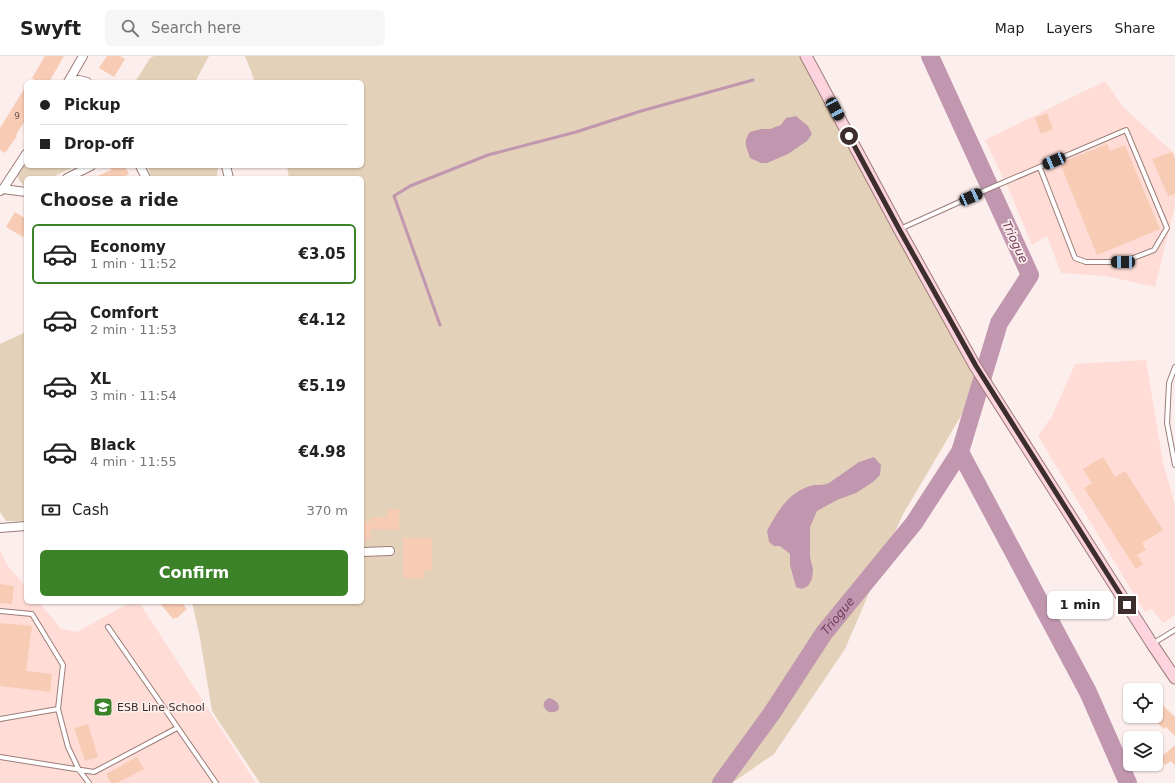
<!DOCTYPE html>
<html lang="en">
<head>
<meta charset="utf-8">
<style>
	:root { --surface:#fff; --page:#f6f6f6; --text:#222; --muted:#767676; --line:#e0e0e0; --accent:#3b8228 }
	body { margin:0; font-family:"DejaVu Sans",sans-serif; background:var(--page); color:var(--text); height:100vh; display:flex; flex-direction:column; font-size:15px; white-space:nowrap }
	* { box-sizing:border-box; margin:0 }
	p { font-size:13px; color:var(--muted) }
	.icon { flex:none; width:22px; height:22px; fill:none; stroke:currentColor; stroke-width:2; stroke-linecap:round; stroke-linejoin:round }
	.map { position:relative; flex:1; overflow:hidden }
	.panel { position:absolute; left:24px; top:120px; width:340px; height:428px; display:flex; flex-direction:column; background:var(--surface); border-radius:6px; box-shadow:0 1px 3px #0004 }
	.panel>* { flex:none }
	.hud { position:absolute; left:24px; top:24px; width:340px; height:88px; border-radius:6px; box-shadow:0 1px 3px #0004; display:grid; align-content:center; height:88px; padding:0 16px; background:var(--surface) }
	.tools { position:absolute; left:1123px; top:627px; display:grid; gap:8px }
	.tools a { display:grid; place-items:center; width:40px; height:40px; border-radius:6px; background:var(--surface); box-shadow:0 1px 3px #0004; font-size:20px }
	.end { position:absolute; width:18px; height:18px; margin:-9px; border:5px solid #3b2e2c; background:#fff; box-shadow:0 0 0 2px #fff }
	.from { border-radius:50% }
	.bubble { position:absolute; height:28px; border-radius:6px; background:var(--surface); box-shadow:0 1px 3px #0004; font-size:13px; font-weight:600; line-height:28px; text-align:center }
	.car { position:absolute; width:12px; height:24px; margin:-12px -6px; border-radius:5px; box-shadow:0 0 3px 1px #0007; background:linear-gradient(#222 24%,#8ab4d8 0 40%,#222 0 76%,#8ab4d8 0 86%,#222 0) }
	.hud b { display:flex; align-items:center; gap:14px; height:38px; font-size:15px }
	.hud b+b { border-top:1px solid var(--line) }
	.hud i { width:10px; height:10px; background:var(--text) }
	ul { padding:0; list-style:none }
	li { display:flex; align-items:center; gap:12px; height:60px; margin:0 8px 6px; padding:0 8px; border:2px solid transparent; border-radius:6px }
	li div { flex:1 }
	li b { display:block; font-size:15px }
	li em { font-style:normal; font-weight:600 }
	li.on { border-color:var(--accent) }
	li>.icon { width:36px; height:36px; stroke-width:1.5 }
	h2 { padding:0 16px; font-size:18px; line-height:48px }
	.pay { display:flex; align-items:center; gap:10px; height:44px; padding:0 16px; font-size:15px }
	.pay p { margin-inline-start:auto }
	.primary-button { display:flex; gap:8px; margin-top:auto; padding:8px 16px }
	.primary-button a { flex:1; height:46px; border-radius:6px; background:var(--accent); color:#fff; font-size:16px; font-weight:600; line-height:46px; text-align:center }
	header { display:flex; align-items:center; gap:24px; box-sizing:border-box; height:56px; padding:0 20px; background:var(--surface); border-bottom:1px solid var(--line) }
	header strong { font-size:19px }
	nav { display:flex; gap:22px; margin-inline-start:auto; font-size:14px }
	.search { width:280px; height:36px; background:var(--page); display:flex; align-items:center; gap:10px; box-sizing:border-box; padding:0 14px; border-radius:6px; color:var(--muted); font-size:15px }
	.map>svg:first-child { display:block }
	.built { fill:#ffdcd6 }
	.green { fill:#e4d1b9 }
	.water { fill:#c097af }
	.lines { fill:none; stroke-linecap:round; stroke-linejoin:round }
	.stream { stroke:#c097af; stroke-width:3 }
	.river { stroke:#c097af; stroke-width:18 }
	.building { fill:#f7cbb4 }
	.lane-casing { stroke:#9c7d78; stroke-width:6 }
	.street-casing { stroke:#9c7d78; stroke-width:10 }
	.secondary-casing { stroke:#9c7d78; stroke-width:13 }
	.lane { stroke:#fff; stroke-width:4 }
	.street { stroke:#fff; stroke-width:8 }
	.secondary { stroke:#fcd3de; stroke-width:11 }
	.route { stroke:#3b2e2c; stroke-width:5 }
	.labels { text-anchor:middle; stroke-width:3.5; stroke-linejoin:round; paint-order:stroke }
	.number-label { font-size:9px; fill:#6a554e }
	.poi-label { font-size:11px; fill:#3b2e2c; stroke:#fceeec; text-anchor:start }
	.water-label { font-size:12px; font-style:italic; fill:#703a5c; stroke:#fceeec }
</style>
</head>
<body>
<header>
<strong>Swyft</strong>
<div class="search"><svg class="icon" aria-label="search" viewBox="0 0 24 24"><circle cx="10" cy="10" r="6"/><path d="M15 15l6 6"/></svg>Search here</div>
<nav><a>Map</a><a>Layers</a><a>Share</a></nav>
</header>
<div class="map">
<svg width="1175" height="727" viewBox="0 0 1175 727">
	<rect width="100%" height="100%" fill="#fceeec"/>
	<!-- built -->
	<path class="built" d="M1105 25 1123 51 1175 98V150L1155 231 1106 220 1061 217 1047 180 1032 189 1010 136 985 84Z
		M1146 304 1163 407 1175 449V559L1163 567 1152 553 1145 556 1038 380 1052 360 1075 308Z
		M0 494 7 509 26 531V546H39L61 573 77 576 131 546H139L256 727H0Z"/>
	<!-- green -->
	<path class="green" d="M154 0H209L195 26H135L150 2Z
		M245 0H801L975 323 978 331 902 460 845 593 774 698 732 727H260L212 655 200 582 192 546H362V122H289L287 110H362V26H255Z
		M26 104V110H76L50 122H26V129L24 130C13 119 19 115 26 104Z
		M147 110H218L217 119 215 122H152Z
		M26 276V465H6L0 456V288Z"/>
	<!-- water -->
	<path class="water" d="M796 60 808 70 812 78 807 85 788 98 767 107H761L750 102C747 91 742 87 750 76L761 73H770L781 69 786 62Z
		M874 401 881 409 880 419 873 426 856 437 837 444 817 455 810 471V501L813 513 812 523 808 530 802 533 796 531 790 509V498L780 490H774L769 486 767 475C777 456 788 437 810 430 816 428 823 430 829 427L859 406Z
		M550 642C556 645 559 646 559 653 550 663 535 647 550 642Z"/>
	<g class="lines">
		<!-- stream -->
		<path class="stream" d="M440 269 394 140 410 130 488 99 576 76 641 55 753 24"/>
		<!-- river -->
		<g class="river">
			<path d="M960 396 1088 636 1128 727"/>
			<path id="s1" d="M721 727 772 657 824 577 914 467 960 396 999 267 1030 219 930 0"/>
		</g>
	</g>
	<!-- building -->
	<path class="building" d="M45 0H64L49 26H38L32 22Z
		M107 0H120L125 3 114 21 99 12Z
		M26 30V63L16 79 17 80 5 97 0 94V72Z
		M1047 57 1053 73 1041 78 1035 62Z
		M1107 88 1110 95 1125 89 1160 173 1097 199 1060 107Z
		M1172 96 1175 104V138L1168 140 1152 103Z
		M109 110H125L129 118 121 122H93L111 114Z
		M15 156 26 163V177L23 181 6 171Z
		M1103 401 1115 421 1125 415 1163 474 1142 487 1146 494 1137 499 1143 508 1136 513 1084 432 1092 427 1083 413Z
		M387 453H399V474L370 473 371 484 362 485V466L371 465V461H388Z
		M403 482H432V514H424V522H403Z
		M0 528 14 530 12 548 0 547Z
		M159 546H181L187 553 177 562 176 561 173 563Z
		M0 567 32 570 26 615 52 618 50 636 0 630Z
		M1156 643 1175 661V680L1166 671 1164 673 1150 660H1156Z
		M88 668 98 701 85 705 74 672Z
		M1175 689V710L1171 705 1165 709 1159 703Z
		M137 701 144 713 117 727H111L106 718Z"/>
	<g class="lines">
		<!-- lane casing -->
		<g class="lane-casing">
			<path id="lane" d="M900 173 986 134 1126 74 1167 172 1154 194 1123 206H1086L1075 202 1040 112
				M1175 311 1169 327 1167 367 1175 409
				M0 555 32 558 63 609 58 653 0 663
				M108 571 216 727
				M1152 588 1175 574
				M58 653 68 691 79 714 89 727
				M0 701 94 716 177 672"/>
		</g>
		<!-- street casing -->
		<g class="street-casing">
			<path id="street" d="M68 26 83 0
				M68 26 79 24 87 26
				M140 110 146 122
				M226 110 229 122
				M67 122 91 110
				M3 133 26 136
				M0 135 3 133 26 98
				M0 472 26 470
				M362 496 390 495"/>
		</g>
		<!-- secondary casing -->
		<g class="secondary-casing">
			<path id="secondary" d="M806 0 899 173 975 310 1152 588 1175 622"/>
		</g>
		<!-- lane -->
		<use href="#lane" class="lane"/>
		<!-- street -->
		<use href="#street" class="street"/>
		<!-- secondary -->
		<use href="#secondary" class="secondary"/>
	</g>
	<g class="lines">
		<!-- route -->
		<path class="route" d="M849 80 899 173 976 310 1127 549"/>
	</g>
	<!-- icons -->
	<defs>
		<g id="university-square" transform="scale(1)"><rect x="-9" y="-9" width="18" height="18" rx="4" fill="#3b8228" stroke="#fceeec"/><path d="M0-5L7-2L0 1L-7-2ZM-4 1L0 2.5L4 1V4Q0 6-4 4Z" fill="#fff"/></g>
	</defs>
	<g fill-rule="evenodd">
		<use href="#university-square" x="103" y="651"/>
	</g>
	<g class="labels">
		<!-- number labels -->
		<g class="number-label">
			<text x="17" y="63">9</text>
		</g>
		<!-- poi labels -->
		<g class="poi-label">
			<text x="117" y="655">ESB Line School</text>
		</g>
		<!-- water labels -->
		<g class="water-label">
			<text transform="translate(1015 186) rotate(65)" y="4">Triogue</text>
			<text dy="4" stroke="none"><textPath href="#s1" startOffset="204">Triogue</textPath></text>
		</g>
	</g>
</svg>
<div class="tools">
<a><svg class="icon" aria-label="locate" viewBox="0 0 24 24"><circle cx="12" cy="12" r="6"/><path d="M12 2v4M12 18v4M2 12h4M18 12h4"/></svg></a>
<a><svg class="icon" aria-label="layers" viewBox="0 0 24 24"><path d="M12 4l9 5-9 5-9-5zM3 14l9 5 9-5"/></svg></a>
</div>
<i class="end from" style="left:849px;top:80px"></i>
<i class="end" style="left:1127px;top:549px"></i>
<div class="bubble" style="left:1047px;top:535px;width:66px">1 min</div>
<i class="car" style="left:835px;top:53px;rotate:152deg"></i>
<i class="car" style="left:1054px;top:105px;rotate:247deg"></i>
<i class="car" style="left:971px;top:141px;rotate:66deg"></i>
<i class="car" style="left:1123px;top:206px;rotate:270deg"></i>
<div class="hud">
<b><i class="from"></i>Pickup</b>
<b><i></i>Drop-off</b>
</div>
<section class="panel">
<h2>Choose a ride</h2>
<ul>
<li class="on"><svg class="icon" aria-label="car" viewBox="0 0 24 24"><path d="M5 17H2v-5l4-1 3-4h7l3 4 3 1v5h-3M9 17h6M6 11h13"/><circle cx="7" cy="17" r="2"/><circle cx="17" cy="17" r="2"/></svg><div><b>Economy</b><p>1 min · 11:52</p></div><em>€3.05</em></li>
<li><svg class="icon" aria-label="car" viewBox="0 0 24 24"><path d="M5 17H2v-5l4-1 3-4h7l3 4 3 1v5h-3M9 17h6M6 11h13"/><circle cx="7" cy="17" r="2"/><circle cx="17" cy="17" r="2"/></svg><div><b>Comfort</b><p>2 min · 11:53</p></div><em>€4.12</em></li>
<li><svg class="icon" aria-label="car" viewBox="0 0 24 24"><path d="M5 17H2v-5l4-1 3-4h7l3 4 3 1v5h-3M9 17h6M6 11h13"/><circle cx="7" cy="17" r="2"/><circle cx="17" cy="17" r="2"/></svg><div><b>XL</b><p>3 min · 11:54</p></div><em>€5.19</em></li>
<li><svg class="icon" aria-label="car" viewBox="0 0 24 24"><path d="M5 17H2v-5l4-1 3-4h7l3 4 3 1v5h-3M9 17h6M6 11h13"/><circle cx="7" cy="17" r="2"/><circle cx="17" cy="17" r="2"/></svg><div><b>Black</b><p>4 min · 11:55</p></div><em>€4.98</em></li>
</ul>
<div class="pay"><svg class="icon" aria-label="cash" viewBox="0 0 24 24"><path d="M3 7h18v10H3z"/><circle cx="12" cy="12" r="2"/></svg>Cash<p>370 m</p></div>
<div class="primary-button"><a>Confirm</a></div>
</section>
</div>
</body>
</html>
